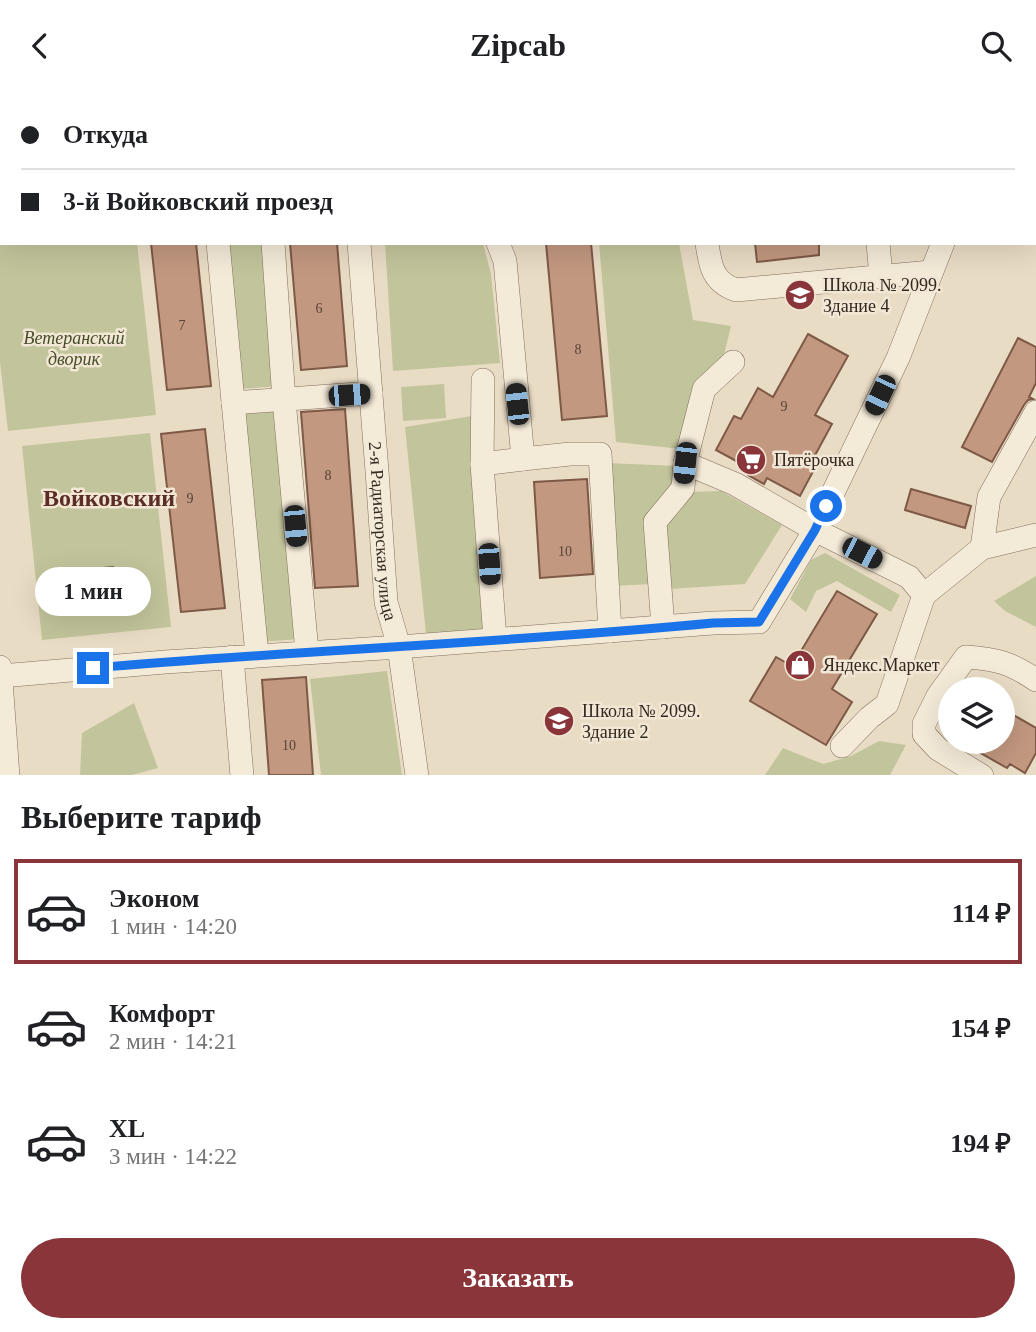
<!DOCTYPE html>
<html lang="ru">
<head>
<meta charset="utf-8">
<style>
	:root { --surface:#fff; --page:#f6f6f6; --text:#202124; --muted:#757577; --line:#e0e0e0; --accent:#893539 }
	body { margin:0; font-family:"Times New Roman",serif; background:var(--page); color:var(--text); height:100vh; display:flex; flex-direction:column; font-size:26px; white-space:nowrap }
	* { box-sizing:border-box; margin:0 }
	p { font-size:23px; color:var(--muted) }
	.icon { flex:none; width:38px; height:38px; fill:none; stroke:currentColor; stroke-width:2; stroke-linecap:round; stroke-linejoin:round }
	.map { position:relative; height:684px; overflow:hidden }
	.panel { display:flex; flex-direction:column; background:var(--surface); flex:1 }
	.panel>* { flex:none }
	.guide { position:absolute; left:0px; top:0px; width:1036px; height:154px; box-shadow:0 7px 28px #0002; display:grid; align-content:center; height:154px; padding:0 21px; background:var(--surface) }
	.controls { position:absolute; left:938px; top:586px; display:grid; gap:14px }
	.controls a { display:grid; place-items:center; width:77px; height:77px; border-radius:50%; background:var(--surface); box-shadow:0 7px 28px #0002; font-size:35px }
	.end { position:absolute; width:32px; height:32px; margin:-16px; border:9px solid #1a73e8; background:#fff; box-shadow:0 0 0 4px #fff }
	.from { border-radius:50% }
	.bubble { position:absolute; height:49px; border-radius:24px; background:var(--surface); box-shadow:0 7px 28px #0002; font-size:23px; font-weight:600; line-height:49px; text-align:center }
	.car { position:absolute; width:21px; height:42px; margin:-21px -10px; border-radius:9px; box-shadow:0 0 5px 2px #0007; background:linear-gradient(#222 24%,#8ab4d8 0 40%,#222 0 76%,#8ab4d8 0 86%,#222 0) }
	.guide b { display:flex; align-items:center; gap:24px; height:66px; font-size:26px }
	.guide b+b { border-top:2px solid var(--line) }
	.guide i { width:18px; height:18px; background:var(--text) }
	ul { padding:0; list-style:none }
	li { display:flex; align-items:center; gap:21px; height:105px; margin:0 14px 10px; padding:0 7px; border:4px solid transparent; border-radius:0px }
	li div { flex:1 }
	li b { display:block; font-size:26px }
	li em { font-style:normal; font-weight:600 }
	li.selected { border-color:var(--accent) }
	li>.icon { width:63px; height:63px; stroke-width:1.5 }
	h2 { padding:0 21px; font-size:32px; line-height:84px }
	.primary-button { display:flex; gap:14px; margin-top:auto; padding:14px 21px }
	.primary-button a { flex:1; height:80px; border-radius:42px; background:var(--accent); color:#fff; font-size:28px; font-weight:600; line-height:80px; text-align:center }
	header { display:flex; justify-content:space-between; align-items:center; height:91px; padding:0 21px; background:var(--surface); font-size:32px; font-weight:600 }
	.map>svg:first-child { display:block }
	.green { fill:#c2c59b }
	.building { fill:#c29880; stroke:#7e5946; stroke-width:2 }
	.lines { fill:none; stroke-linecap:round; stroke-linejoin:round }
	.minor-casing { stroke:#826f5d; stroke-width:24 }
	.minor { stroke:#f4ead8; stroke-width:23 }
	.route { stroke:#1a73e8; stroke-width:9 }
	.labels { text-anchor:middle; stroke-width:5; stroke-linejoin:round; paint-order:stroke }
	.number-label { font-size:14px; fill:#574438 }
	.poi-label { font-size:18px; fill:#332820; stroke:#f1e7d4; text-anchor:start }
	.park-label { font-size:18px; font-style:italic; fill:#464d29; stroke:#f1e7d4 }
	.street-label { font-size:18px; fill:#332820; stroke:#f1e7d4 }
	.district-label { font-size:24px; font-weight:bold; fill:#5b2d24; stroke:#f1e7d4 }
</style>
</head>
<body>
<header><svg class="icon" aria-label="back" viewBox="0 0 24 24"><path d="M15 5l-7 7 7 7"/></svg>Zipcab<svg class="icon" aria-label="search" viewBox="0 0 24 24"><circle cx="10" cy="10" r="6"/><path d="M15 15l6 6"/></svg></header>
<div class="map">
<svg width="1036" height="685" viewBox="0 0 1036 685">
	<rect width="100%" height="100%" fill="#e9dcc5"/>
	<!-- green -->
	<path class="green" d="M70 0H192V2H70Z
		M0 142H2V152H137L156 324 8 340 0 271Z
		M225 152H266L279 295 239 298Z
		M385 152H483L491 183 500 272 393 280Z
		M599 152H679L693 229 731 235 722 272 681 358 616 351Z
		M444 293 446 327 403 330 401 296Z
		M278 318 299 548 260 551 240 322Z
		M472 325 488 538 426 543 405 336Z
		M150 342 171 536 42 549 22 355Z
		M606 372 678 375 652 493 612 495Z
		M721 400 782 434 745 493 670 498 662 434 690 401Z
		M825 462 900 504 891 521 837 490 816 500 806 521 790 508 811 469Z
		M1036 485V536L1005 520 994 510Z
		M387 580 402 684H321L310 588Z
		M134 612 158 677 132 684H80L82 642Z
		M879 650 906 654 890 684H765L783 657 823 673 851 665Z"/>
	<!-- building -->
	<path class="building" d="M151 152H196L211 295 167 299Z
		M290 152H337L347 275 301 279Z
		M546 152H591L607 325 562 329Z
		M755 152H819V164L757 171Z
		M808 243 848 265 815 324 832 333 813 368 818 371 800 405 767 387 764 393 748 384 751 378 716 359 734 325 741 328 758 297 773 306Z
		M1018 247 1036 256V292L1029 306 1033 308 1028 309 1024 314 992 371 962 356Z
		M345 318 358 495 315 497 301 321Z
		M205 338 225 517 181 521 161 343Z
		M587 388 593 483 540 487 534 391Z
		M911 398 971 415 965 437 905 419Z
		M113 476 116 506 95 508 92 478Z
		M837 500 877 523 832 598 852 611 826 654 750 610 776 566 792 575Z
		M306 586 313 684H269L262 589Z
		M1003 618 1036 637V662L1025 682 1010 673 1007 677 961 651H1003Z"/>
	<g class="lines">
		<!-- minor casing -->
		<g class="minor-casing">
			<g id="minor">
				<path d="M201 0V2"/>
				<path d="M346 0V2"/>
				<path d="M719 0 729 2"/>
				<path d="M854 2 855 0"/>
				<path d="M992 2V0"/>
				<path d="M1034 106 1036 107"/>
				<path d="M218 152 257 564"/>
				<path d="M273 152 284 309 307 561"/>
				<path id="s1" d="M359 152 377 380 386 511 399 556 417 685"/>
				<path d="M707 152C710 175 713 191 736 199L931 181"/>
				<path d="M878 152 881 185"/>
				<path d="M233 312 371 302"/>
				<path d="M523 368 570 363H600L610 540"/>
				<path d="M685 372 735 393 815 439 909 486 924 504 982 457 1036 444"/>
				<path d="M482 373 483 289"/>
				<path d="M982 457 989 406 1036 321"/>
				<path d="M663 536 655 431 683 397 685 372 704 298 733 271"/>
				<path d="M495 548 482 373 523 368 505 170 498 152"/>
				<path d="M232 566 242 685"/>
				<path d="M0 576 8 685"/>
				<path d="M1 585 165 571 399 556 713 532 759 531 815 439 898 267 943 152"/>
				<path d="M842 655 869 627 887 613 924 504"/>
				<path d="M982 685 938 658 924 643V633L938 605 966 566C997 568 1011 572 1036 589"/>
			</g>
		</g>
		<!-- minor -->
		<use href="#minor" class="minor"/>
	</g>
	<g class="lines">
		<!-- route -->
		<path class="route" d="M93 577C300 559 507 552 713 532L759 531 815 439 826 415"/>
	</g>
	<!-- icons -->
	<defs>
		<g id="school-disc" transform="scale(1.575)"><circle r="9.5" fill="#893539" stroke="#f1e7d4"/><path d="M0-5L7-2L0 1L-7-2ZM-4 1L0 2.5L4 1V4Q0 6-4 4Z" fill="#fff"/></g>
		<g id="supermarket-disc" transform="scale(1.575)"><circle r="9.5" fill="#893539" stroke="#f1e7d4"/><path d="M-6-5.5h2.5l.6 2H6L4.5 2H-2.5L-4.4-4H-6ZM-1.5 3.2a1.3 1.3 0 1 0 .1 0ZM3 3.2a1.3 1.3 0 1 0 .1 0Z" fill="#fff"/></g>
		<g id="shop-disc" transform="scale(1.575)"><circle r="9.5" fill="#893539" stroke="#f1e7d4"/><path d="M-5-2.5h2.3a2.7 3.5 0 0 1 5.4 0H5L5.5 6h-11ZM-1.5-2.5h3a1.5 2.3 0 0 0-3 0Z" fill="#fff"/></g>
	</defs>
	<g fill-rule="evenodd">
		<use href="#school-disc" x="800" y="204"/>
		<use href="#supermarket-disc" x="751" y="369"/>
		<use href="#shop-disc" x="800" y="574"/>
		<use href="#school-disc" x="559" y="630"/>
	</g>
	<g class="labels">
		<!-- number labels -->
		<g class="number-label">
			<text x="319" y="222">6</text>
			<text x="182" y="239">7</text>
			<text x="578" y="263">8</text>
			<text x="784" y="320">9</text>
			<text x="328" y="389">8</text>
			<text x="190" y="412">9</text>
			<text x="565" y="465">10</text>
			<text x="289" y="659">10</text>
		</g>
		<!-- poi labels -->
		<g class="poi-label">
			<text x="823" y="200">Школа № 2099.<tspan x="823" dy="21">Здание 4</tspan></text>
			<text x="774" y="375">Пятёрочка</text>
			<text x="823" y="580">Яндекс.Маркет</text>
			<text x="582" y="626">Школа № 2099.<tspan x="582" dy="21">Здание 2</tspan></text>
		</g>
		<!-- park labels -->
		<g class="park-label">
			<text x="74" y="253">Ветеранский<tspan x="74" dy="21">дворик</tspan></text>
		</g>
		<!-- street labels -->
		<g class="street-label">
			<text dy="6" stroke="none"><textPath href="#s1" startOffset="289">2-я Радиаторская улица</textPath></text>
		</g>
		<!-- district labels -->
		<g class="district-label">
			<text x="109" y="415">Войковский</text>
		</g>
	</g>
</svg>
<div class="controls">
<a><svg class="icon" aria-label="layers" viewBox="0 0 24 24"><path d="M12 4l9 5-9 5-9-5zM3 14l9 5 9-5"/></svg></a>
</div>
<i class="end from" style="left:826px;top:415px"></i>
<i class="end" style="left:93px;top:577px"></i>
<div class="bubble" style="left:35px;top:476px;width:116px">1 мин</div>
<i class="car" style="left:349px;top:304px;rotate:86deg"></i>
<i class="car" style="left:880px;top:304px;rotate:205deg"></i>
<i class="car" style="left:517px;top:313px;rotate:354deg"></i>
<i class="car" style="left:685px;top:372px;rotate:186deg"></i>
<i class="car" style="left:295px;top:435px;rotate:175deg"></i>
<i class="car" style="left:862px;top:462px;rotate:117deg"></i>
<i class="car" style="left:489px;top:473px;rotate:176deg"></i>
<div class="guide">
<b><i class="from"></i>Откуда</b>
<b><i></i>3-й Войковский проезд</b>
</div>
</div>
<section class="panel">
<h2>Выберите тариф</h2>
<ul>
<li class="selected"><svg class="icon" aria-label="car" viewBox="0 0 24 24"><path d="M5 17H2v-5l4-1 3-4h7l3 4 3 1v5h-3M9 17h6M6 11h13"/><circle cx="7" cy="17" r="2"/><circle cx="17" cy="17" r="2"/></svg><div><b>Эконом</b><p>1 мин · 14:20</p></div><em>114 ₽</em></li>
<li><svg class="icon" aria-label="car" viewBox="0 0 24 24"><path d="M5 17H2v-5l4-1 3-4h7l3 4 3 1v5h-3M9 17h6M6 11h13"/><circle cx="7" cy="17" r="2"/><circle cx="17" cy="17" r="2"/></svg><div><b>Комфорт</b><p>2 мин · 14:21</p></div><em>154 ₽</em></li>
<li><svg class="icon" aria-label="car" viewBox="0 0 24 24"><path d="M5 17H2v-5l4-1 3-4h7l3 4 3 1v5h-3M9 17h6M6 11h13"/><circle cx="7" cy="17" r="2"/><circle cx="17" cy="17" r="2"/></svg><div><b>XL</b><p>3 мин · 14:22</p></div><em>194 ₽</em></li>
</ul>
<div class="primary-button"><a>Заказать</a></div>
</section>
</body>
</html>
